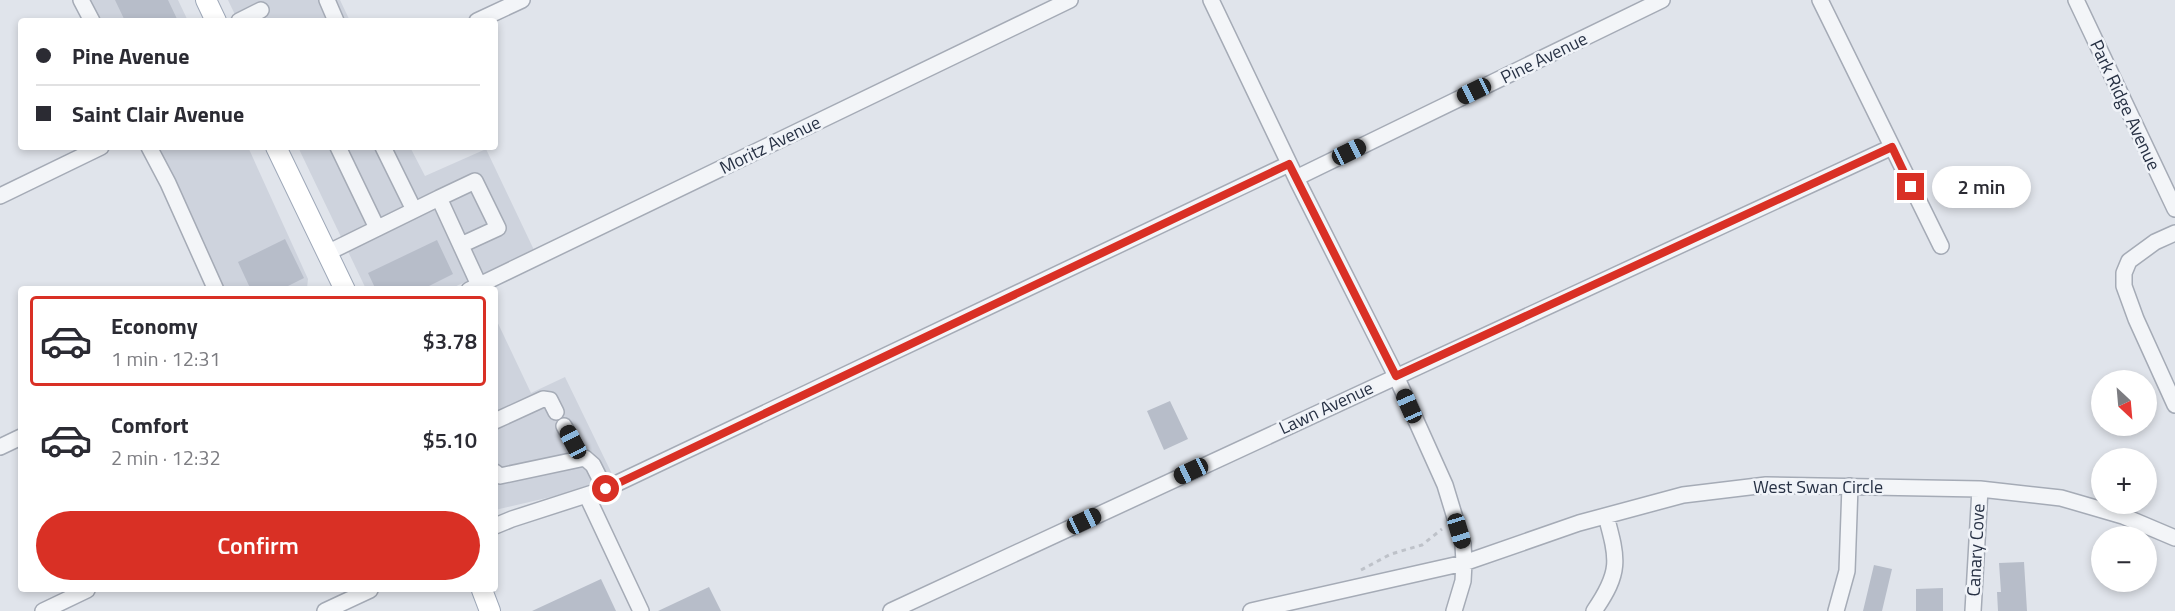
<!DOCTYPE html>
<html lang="en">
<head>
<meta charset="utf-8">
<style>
	:root { --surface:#fff; --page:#f7f7f7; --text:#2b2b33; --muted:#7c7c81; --line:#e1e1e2; --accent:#d93025 }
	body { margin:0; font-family:"Titillium Web",sans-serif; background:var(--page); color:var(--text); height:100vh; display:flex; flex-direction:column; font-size:22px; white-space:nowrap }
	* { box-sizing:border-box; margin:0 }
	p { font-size:20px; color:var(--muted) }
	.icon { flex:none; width:33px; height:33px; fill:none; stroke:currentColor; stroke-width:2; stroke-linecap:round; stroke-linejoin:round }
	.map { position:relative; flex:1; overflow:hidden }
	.details { position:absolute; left:18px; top:286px; width:480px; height:306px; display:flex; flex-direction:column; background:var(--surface); border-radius:6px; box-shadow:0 3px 9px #0003 }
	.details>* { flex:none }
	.hud { position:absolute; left:18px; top:18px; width:480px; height:132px; border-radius:6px; box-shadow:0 3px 9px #0003; display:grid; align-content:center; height:132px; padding:0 18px; background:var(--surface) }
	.needle { width:39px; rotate:154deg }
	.fabs { position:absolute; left:2091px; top:370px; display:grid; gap:12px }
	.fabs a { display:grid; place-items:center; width:66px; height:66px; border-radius:50%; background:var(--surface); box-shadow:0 3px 9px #0003; font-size:30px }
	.end { position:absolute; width:27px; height:27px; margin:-14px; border:8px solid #d93025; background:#fff; box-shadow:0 0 0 3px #fff }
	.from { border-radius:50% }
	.bubble { position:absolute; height:42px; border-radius:21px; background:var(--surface); box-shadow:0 3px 9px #0003; font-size:20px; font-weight:600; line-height:42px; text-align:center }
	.car { position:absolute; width:18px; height:36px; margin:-18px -9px; border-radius:8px; box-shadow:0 0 4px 2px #0007; background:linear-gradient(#222 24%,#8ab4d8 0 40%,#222 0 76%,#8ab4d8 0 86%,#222 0) }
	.hud b { display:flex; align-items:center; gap:21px; height:57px; font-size:22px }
	.hud b+b { border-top:2px solid var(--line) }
	.hud i { width:15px; height:15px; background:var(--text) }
	ul { padding:10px 0 0; list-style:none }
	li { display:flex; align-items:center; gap:18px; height:90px; margin:0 12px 9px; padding:0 6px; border:3px solid transparent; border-radius:6px }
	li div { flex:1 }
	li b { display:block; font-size:22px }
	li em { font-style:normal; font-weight:600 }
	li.current { border-color:var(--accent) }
	li>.icon { width:54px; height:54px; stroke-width:1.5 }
	.action { display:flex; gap:12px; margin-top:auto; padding:12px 18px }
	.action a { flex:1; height:69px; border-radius:36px; background:var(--accent); color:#fff; font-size:24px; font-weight:600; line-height:69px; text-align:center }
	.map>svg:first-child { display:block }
	.built { fill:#ced3dd }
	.building { fill:#b7bdc9 }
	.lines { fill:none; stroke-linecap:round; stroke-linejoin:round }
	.minor-casing { stroke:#a5abb6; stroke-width:18 }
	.major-casing { stroke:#9ea8b8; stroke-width:22 }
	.path { stroke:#bec2c9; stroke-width:3; stroke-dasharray:4.5 4.5; stroke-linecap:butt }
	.minor { stroke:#f3f5f8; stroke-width:15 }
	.major { stroke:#fff; stroke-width:20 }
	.route { stroke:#d93025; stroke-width:8 }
	.labels { text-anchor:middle; stroke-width:5; stroke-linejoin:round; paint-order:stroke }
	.street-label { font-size:18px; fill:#273144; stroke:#f0f3f8 }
</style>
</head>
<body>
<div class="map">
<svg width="2175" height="611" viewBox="0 0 2175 611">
	<rect width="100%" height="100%" fill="#e0e4eb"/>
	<!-- built -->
	<path class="built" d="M74 0H178L188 21H83Z
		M228 0H340L350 21H238Z
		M142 147H248L308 279 307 288 306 290 210 289Z
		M298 147H410L425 176 486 149 534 250 450 289H366Z
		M495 317 531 393 565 377 613 476 568 493 495 510Z"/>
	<!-- building -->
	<path class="building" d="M115 0H168L178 21H125Z
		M285 239 304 278 280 290H251L238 262Z
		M437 240 453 274 421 290H376L368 273Z
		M1170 401 1188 439 1164 450 1147 411Z
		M2024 562 2027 611H1998L1997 592H2001L1999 563Z
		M1874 565 1892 569 1882 611H1863Z
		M601 579 616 611H532Z
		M709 587 721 611H658Z
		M1943 588V611H1916V589Z"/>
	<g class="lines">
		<!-- minor casing -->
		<g class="minor-casing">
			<path id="minor" d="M81 0 92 21
				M327 0 336 21
				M1211 0 1298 182 1396 376 1445 485 1463 544 1464 563 1463 581 1454 611
				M1820 0 1941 246
				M2076 0 2175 209
				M239 21 261 10
				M477 21 522 0
				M149 147 168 183 216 290
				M338 147 377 228
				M383 147 414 210
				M1296 178 1662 0
				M0 196 101 147
				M439 198 475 181 498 228 461 245
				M2175 233 2155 242 2129 261 2124 273V286L2136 319 2175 405
				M327 253 439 198 479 285
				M469 290 1070 0
				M495 421 543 399 550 400 556 412
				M564 426 581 457
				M0 447 21 437
				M495 472 500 476 585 458 593 465 605 489
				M587 496 641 611
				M495 526 512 519 605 489 1289 164
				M43 611 87 590
				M325 611 370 590
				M891 611 1892 147
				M1251 611 1464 563 1579 523 1683 495 1766 485 1980 489 2061 498 2123 516 2175 538
				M1594 611C1621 572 1618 560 1606 516
				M1836 611 1847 571 1850 486
				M1973 611 1980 489"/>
		</g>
		<!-- major casing -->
		<g class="major-casing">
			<path id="major" d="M206 0 216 21
				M276 147 345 290
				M482 590 490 611"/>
		</g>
		<!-- path -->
		<path class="path" d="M1361 570 1391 554 1422 545 1442 529"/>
		<!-- minor -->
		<use href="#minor" class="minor"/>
		<!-- major -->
		<use href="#major" class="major"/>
	</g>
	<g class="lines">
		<!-- route -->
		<path class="route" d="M606 489 1289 164 1396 376 1892 147 1911 187"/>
	</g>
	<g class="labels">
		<!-- street labels -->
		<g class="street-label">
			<text transform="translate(1544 58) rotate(-26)" y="6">Pine Avenue</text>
			<text transform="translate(2125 105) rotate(65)" y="6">Park Ridge Avenue</text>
			<text transform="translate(770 145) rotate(-26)" y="6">Moritz Avenue</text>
			<text transform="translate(1326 408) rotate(-25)" y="6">Lawn Avenue</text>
			<text x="1818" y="493">West Swan Circle</text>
			<text transform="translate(1976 550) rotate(-87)" y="6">Canary Cove</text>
		</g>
	</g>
</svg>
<div class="fabs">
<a><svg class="needle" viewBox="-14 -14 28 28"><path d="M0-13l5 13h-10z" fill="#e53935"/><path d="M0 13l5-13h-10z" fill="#7c7c81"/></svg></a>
<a>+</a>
<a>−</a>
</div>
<i class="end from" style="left:606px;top:489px"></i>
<i class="end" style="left:1911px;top:187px"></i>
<div class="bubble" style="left:1932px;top:166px;width:99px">2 min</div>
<i class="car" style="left:1474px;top:91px;rotate:244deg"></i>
<i class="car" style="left:1349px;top:152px;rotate:64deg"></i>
<i class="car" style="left:1409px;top:406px;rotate:336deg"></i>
<i class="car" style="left:573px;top:442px;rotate:332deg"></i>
<i class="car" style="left:1191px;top:471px;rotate:245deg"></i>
<i class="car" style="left:1084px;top:521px;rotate:65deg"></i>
<i class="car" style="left:1459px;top:531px;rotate:163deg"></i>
<div class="hud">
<b><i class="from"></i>Pine Avenue</b>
<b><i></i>Saint Clair Avenue</b>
</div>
<section class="details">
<ul>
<li class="current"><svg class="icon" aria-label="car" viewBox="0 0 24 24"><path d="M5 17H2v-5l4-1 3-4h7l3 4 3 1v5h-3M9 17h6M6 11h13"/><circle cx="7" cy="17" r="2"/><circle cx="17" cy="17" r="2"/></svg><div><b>Economy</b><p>1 min · 12:31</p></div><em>$3.78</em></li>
<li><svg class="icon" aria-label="car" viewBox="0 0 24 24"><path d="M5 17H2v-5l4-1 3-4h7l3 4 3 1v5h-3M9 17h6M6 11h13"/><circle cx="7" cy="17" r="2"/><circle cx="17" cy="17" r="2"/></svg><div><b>Comfort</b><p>2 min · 12:32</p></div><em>$5.10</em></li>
</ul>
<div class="action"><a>Confirm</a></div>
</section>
</div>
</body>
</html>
